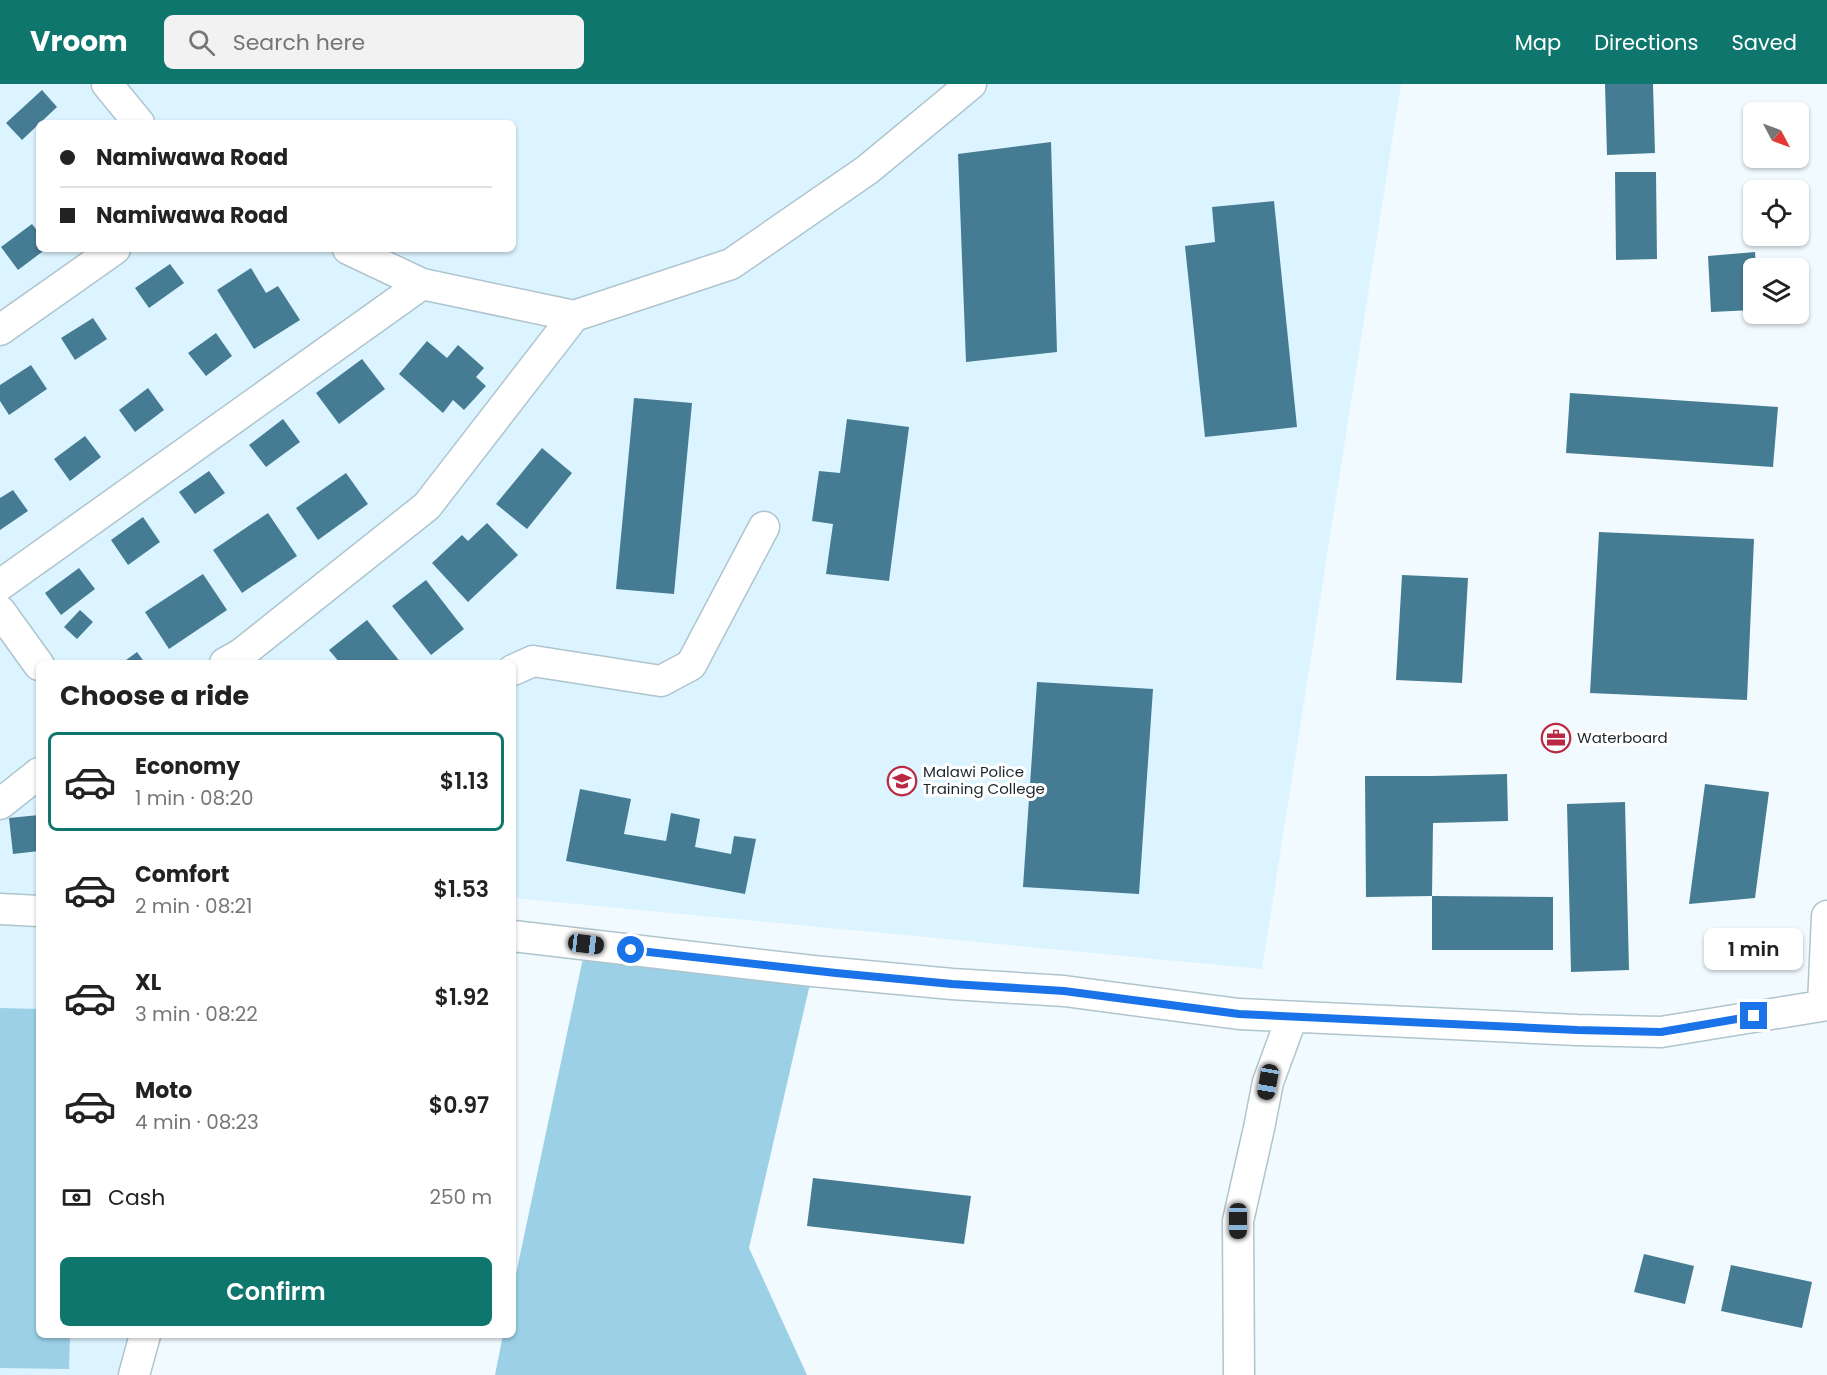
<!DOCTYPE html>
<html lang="en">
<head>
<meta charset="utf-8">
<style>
	:root { --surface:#fff; --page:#f2f2f2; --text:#222; --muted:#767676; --line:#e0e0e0; --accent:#0f766e }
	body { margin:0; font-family:Poppins,sans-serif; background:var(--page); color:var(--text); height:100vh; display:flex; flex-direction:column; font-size:22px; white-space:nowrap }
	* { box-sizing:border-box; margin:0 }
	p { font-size:20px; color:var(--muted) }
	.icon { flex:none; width:33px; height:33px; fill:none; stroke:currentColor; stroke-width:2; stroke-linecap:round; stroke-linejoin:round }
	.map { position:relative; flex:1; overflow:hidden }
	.side { position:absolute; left:36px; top:576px; width:480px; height:678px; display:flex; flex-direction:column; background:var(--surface); border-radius:9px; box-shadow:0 2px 4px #0004 }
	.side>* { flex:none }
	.top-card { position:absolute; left:36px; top:36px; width:480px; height:132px; border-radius:9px; box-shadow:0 2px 4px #0004; display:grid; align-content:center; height:132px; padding:0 24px; background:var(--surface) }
	.needle { width:39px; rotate:131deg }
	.buttons { position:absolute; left:1743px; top:18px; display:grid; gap:12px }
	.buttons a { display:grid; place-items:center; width:66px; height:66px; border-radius:9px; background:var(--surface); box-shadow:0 2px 4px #0004; font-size:30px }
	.end { position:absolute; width:27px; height:27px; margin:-14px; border:8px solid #1a73e8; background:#fff; box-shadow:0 0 0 3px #fff }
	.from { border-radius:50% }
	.bubble { position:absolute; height:42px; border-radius:9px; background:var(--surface); box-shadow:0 2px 4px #0004; font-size:20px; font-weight:600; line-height:42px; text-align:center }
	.car { position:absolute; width:18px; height:36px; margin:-18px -9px; border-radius:8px; box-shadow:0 0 4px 2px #0007; background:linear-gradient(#222 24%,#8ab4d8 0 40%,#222 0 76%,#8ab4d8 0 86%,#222 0) }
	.top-card b { display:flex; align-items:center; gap:21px; height:57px; font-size:22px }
	.top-card b+b { border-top:2px solid var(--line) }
	.top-card i { width:15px; height:15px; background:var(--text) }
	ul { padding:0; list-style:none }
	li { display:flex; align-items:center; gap:18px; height:99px; margin:0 12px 9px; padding:0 12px; border:3px solid transparent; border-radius:9px }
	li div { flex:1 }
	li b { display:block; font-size:22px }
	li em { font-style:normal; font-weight:600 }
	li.on { border-color:var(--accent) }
	li>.icon { width:54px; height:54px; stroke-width:1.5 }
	h2 { padding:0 24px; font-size:27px; line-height:72px }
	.pay { display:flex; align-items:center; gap:15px; height:66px; padding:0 24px; font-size:22px }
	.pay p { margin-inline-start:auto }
	.primary-button { display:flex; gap:12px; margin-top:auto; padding:12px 24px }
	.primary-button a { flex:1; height:69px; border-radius:9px; background:var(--accent); color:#fff; font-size:24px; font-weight:600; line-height:69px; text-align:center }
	header { display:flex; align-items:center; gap:36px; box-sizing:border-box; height:84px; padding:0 30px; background:var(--accent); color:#fff }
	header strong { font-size:28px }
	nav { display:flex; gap:33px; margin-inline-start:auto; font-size:21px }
	.search { width:420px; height:54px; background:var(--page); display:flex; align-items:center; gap:15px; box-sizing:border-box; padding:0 21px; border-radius:9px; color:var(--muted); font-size:22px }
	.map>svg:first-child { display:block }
	.built { fill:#dbf4ff; fill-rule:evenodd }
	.green { fill:#9bd0e6 }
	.building { fill:#457c93 }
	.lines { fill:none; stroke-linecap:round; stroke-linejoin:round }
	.minor-casing { stroke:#afc5ce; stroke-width:33 }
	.minor { stroke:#fff; stroke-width:30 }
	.route { stroke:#1a73e8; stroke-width:8 }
	.labels { text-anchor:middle; stroke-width:6; stroke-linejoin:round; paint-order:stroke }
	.poi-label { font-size:15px; fill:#1d2529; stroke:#fff; text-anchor:start }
</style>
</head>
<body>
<header>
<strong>Vroom</strong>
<div class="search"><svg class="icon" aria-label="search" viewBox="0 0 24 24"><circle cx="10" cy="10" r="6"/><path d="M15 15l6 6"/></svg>Search here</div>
<nav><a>Map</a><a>Directions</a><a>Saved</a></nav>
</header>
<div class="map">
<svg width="1827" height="1291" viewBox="0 0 1827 1291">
	<rect width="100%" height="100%" fill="#f1fafe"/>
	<!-- built -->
	<path class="built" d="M0 0H1401L1262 885 513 814V579H39V1251H145L136 1291H0ZM39 39H513V165H39Z"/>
	<!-- green -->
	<path class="green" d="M586 860 813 887 749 1164 807 1291H495L503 1251H513V1204Z
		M0 924 39 925V1251H70L69 1285 0 1284Z"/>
	<!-- building -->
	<path class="building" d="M1605 0H1653L1655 69 1607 71Z
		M42 6 57 23 22 56 6 39Z
		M1051 58 1057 268 966 278 958 70Z
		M1615 88H1656L1657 175 1616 176Z
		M1274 117 1297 343 1205 353 1185 162 1215 158 1212 123Z
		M32 140 39 149V165H46L18 186 1 163Z
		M1755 168 1756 184H1754V226L1711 228 1708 172Z
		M170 180 184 199 149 224 135 204Z
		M251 184 266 209 278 202 300 236 254 265 217 206Z
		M93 234 107 255 75 276 61 254Z
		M216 249 232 272 206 292 188 269Z
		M427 257 447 274 458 261 484 284 476 293 486 302 464 326 453 316 443 329 399 290Z
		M362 275 385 305 339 340 316 309Z
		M31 281 47 305 9 331 0 317V301Z
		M148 304 164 326 135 348 119 326Z
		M1570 309 1778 323 1773 383 1566 369Z
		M634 314 692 319 674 510 616 505Z
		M283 335 300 358 266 383 249 361Z
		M847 335 909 343 889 497 826 490 833 440 812 437 819 387 840 389Z
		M85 352 101 373 70 397 54 375Z
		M542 364 572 389 527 445 496 420Z
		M209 387 225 409 195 430 179 408Z
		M346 389 368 420 318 456 296 424Z
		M13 406 28 427 0 446V414Z
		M268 429 297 472 242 509 213 466Z
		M143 433 160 458 128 481 111 456Z
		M487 439 518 471 468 518 432 479 462 451 468 457Z
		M1599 448 1754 455 1747 616 1590 609Z
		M79 484 95 505 61 531 45 509Z
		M203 490 227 526 169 565 145 528Z
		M1402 491 1468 494 1462 599 1396 596Z
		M426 496 464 545 431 571 392 522Z
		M80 526 93 538 77 555 64 543Z
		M367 536 401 579H340L329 566Z
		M137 568 145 579H122Z
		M1037 598 1153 605 1139 810 1023 803Z
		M1507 690 1508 737 1433 739 1432 812 1366 813 1365 692H1432Z
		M1705 700 1769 708 1755 814 1689 820Z
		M580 705 631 715 624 750 666 757 671 729 700 735 695 763 731 770 734 752 756 755 745 810 566 777Z
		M1625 718 1629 886 1571 888 1567 720Z
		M39 731V767L13 770 9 734Z
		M1432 812 1553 813V866H1432Z
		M813 1094 971 1112 964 1160 807 1142Z
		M1644 1170 1694 1182 1685 1220 1634 1208Z
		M1731 1181 1812 1198 1802 1244 1721 1227Z"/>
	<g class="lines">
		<!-- minor casing -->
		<g class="minor-casing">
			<path id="minor" d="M107 0 139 39
				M348 165 422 200 574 232 731 180 867 86 971 0
				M0 246 115 165
				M0 501 422 200
				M0 527 39 581
				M225 579 241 570 427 422 574 232
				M513 586 533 577 661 597 691 581 764 443
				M0 720 39 689
				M0 825 39 827
				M513 852 813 887 952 900 1064 907 1239 930 1577 946 1661 948 1827 921
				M1823 921 1827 832
				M134 1291 145 1251
				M1239 1291 1238 1137 1259 1044 1268 998 1292 933"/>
		</g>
		<!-- minor -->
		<use href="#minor" class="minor"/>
	</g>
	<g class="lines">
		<!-- route -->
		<path class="route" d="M631 866 836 889 952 900 1064 907 1239 930 1577 946 1661 948 1754 932"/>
	</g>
	<!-- icons -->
	<defs>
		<g id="office-ring" transform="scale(1.5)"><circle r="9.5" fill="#fff" stroke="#ba2944" stroke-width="1.5"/><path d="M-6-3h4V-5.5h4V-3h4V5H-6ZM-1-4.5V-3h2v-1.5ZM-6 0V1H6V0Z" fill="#ba2944"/></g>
		<g id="university-ring" transform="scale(1.5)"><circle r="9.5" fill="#fff" stroke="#ba2944" stroke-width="1.5"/><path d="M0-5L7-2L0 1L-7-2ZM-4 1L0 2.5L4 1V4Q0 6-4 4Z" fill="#ba2944"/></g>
	</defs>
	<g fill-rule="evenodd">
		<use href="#office-ring" x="1556" y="654"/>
		<use href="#university-ring" x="902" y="697"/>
	</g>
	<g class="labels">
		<!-- poi labels -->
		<g class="poi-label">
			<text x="1577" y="659">Waterboard</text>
			<text x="923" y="693">Malawi Police<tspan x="923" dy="17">Training College</tspan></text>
		</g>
	</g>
</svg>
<div class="buttons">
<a><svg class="needle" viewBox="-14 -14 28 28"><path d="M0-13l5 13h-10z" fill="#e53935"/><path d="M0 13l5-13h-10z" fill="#767676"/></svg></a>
<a><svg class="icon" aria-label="locate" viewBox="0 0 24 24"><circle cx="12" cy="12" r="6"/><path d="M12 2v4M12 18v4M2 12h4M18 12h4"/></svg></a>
<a><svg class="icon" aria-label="layers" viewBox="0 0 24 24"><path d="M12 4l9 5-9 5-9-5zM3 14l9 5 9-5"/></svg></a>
</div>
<i class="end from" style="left:631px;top:866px"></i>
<i class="end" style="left:1754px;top:932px"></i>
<div class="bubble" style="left:1704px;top:844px;width:99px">1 min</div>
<i class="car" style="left:586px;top:860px;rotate:97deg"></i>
<i class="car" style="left:1268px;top:998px;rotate:190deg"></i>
<i class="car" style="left:1238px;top:1137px;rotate:180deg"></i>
<div class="top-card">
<b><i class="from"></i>Namiwawa Road</b>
<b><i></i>Namiwawa Road</b>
</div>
<section class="side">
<h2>Choose a ride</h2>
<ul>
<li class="on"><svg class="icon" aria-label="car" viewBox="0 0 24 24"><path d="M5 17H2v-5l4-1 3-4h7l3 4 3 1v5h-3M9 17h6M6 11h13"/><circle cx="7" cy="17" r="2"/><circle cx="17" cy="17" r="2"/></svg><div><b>Economy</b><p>1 min · 08:20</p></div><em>$1.13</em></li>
<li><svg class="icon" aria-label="car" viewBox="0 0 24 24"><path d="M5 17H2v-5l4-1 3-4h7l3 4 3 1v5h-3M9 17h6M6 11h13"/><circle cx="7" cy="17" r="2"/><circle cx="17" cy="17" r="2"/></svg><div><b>Comfort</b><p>2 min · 08:21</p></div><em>$1.53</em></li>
<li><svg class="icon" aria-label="car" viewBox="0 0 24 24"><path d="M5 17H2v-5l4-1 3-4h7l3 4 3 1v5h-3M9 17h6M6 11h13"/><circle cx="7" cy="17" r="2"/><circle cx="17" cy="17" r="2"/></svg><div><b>XL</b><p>3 min · 08:22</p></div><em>$1.92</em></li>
<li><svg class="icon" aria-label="car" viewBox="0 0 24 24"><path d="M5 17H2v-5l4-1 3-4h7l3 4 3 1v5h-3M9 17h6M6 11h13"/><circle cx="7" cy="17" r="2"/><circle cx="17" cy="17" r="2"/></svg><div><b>Moto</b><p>4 min · 08:23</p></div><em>$0.97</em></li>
</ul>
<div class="pay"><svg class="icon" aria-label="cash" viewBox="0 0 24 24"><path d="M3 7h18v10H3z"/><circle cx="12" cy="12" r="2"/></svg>Cash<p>250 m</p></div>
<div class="primary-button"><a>Confirm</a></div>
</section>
</div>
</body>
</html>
